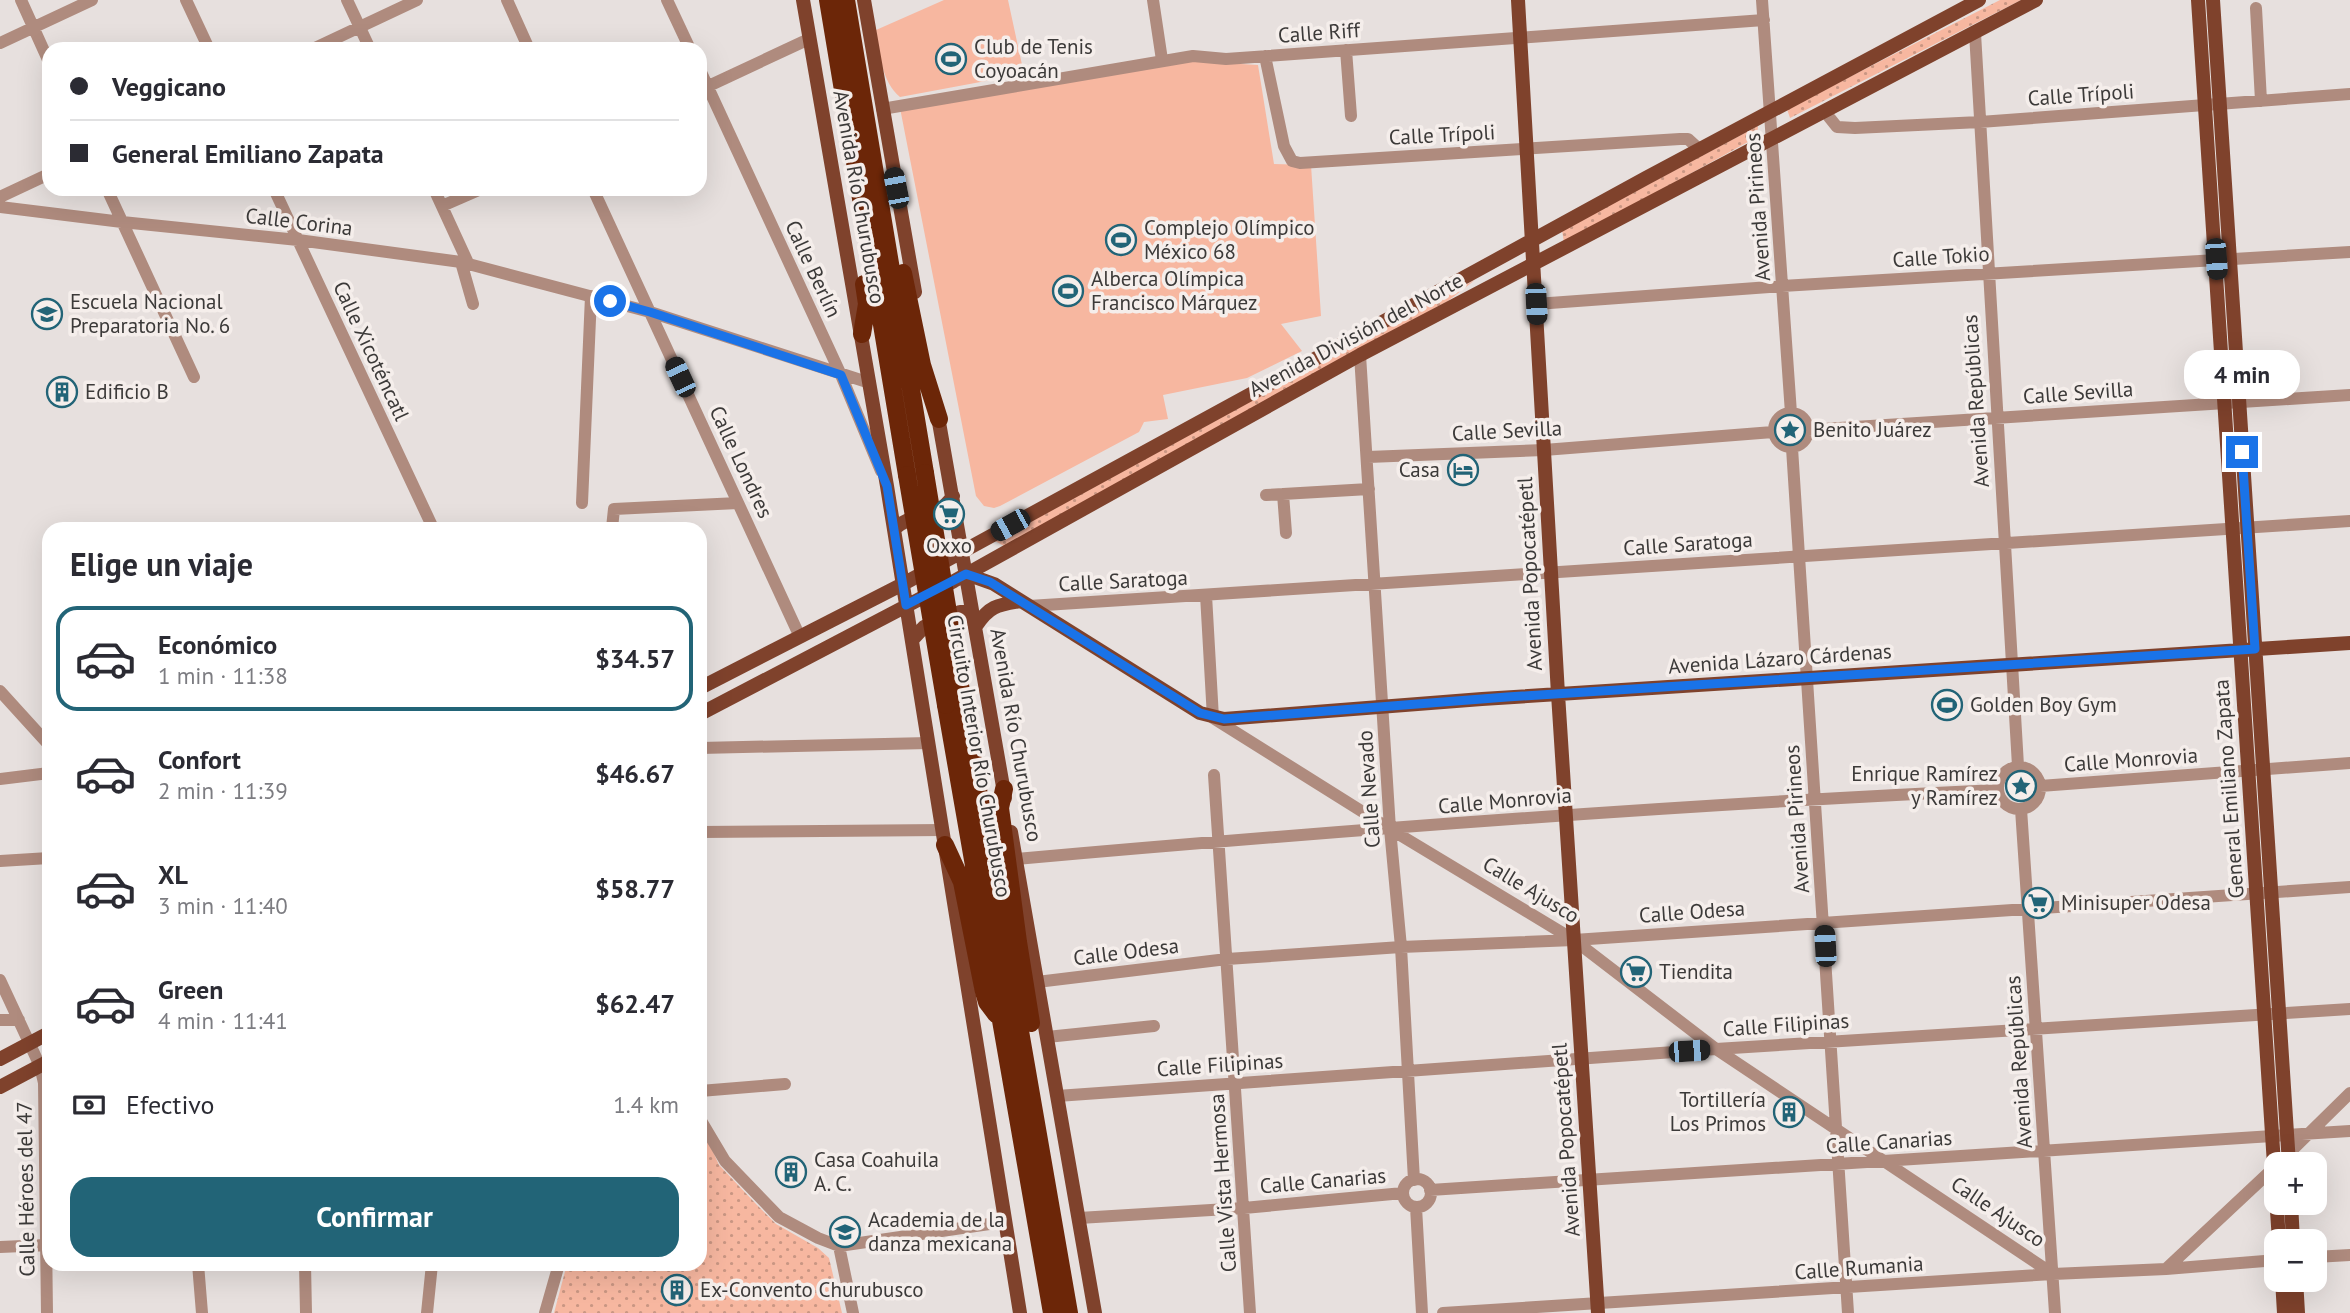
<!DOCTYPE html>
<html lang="es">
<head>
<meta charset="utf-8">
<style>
	:root { --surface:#fff; --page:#f2f2f3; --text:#2b2b33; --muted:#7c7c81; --line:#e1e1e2; --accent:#226477 }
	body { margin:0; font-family:"PT Sans",sans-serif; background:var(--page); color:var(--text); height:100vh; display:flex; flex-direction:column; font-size:26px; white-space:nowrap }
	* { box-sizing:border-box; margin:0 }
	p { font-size:23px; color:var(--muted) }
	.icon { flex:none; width:38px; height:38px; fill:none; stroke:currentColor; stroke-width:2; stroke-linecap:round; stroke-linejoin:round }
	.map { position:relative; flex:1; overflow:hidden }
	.details { position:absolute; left:42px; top:522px; width:665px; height:749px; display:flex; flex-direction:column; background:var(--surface); border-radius:21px; box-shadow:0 7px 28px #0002 }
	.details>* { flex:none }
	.banner { position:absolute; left:42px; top:42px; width:665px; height:154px; border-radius:21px; box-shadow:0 7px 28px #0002; display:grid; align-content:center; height:154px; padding:0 28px; background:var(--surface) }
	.fabs { position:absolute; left:2264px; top:1152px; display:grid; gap:14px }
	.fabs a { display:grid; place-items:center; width:63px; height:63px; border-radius:14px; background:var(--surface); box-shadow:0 7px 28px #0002; font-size:35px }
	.end { position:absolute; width:32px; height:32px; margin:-16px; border:9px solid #1a73e8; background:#fff; box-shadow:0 0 0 4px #fff }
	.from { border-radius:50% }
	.bubble { position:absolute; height:49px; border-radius:21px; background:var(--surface); box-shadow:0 7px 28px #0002; font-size:23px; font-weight:600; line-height:49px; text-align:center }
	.car { position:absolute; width:21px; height:42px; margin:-21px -10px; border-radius:9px; box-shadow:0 0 5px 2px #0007; background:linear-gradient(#222 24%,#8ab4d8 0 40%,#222 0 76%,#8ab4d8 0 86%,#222 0) }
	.banner b { display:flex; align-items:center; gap:24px; height:66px; font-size:26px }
	.banner b+b { border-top:2px solid var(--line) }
	.banner i { width:18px; height:18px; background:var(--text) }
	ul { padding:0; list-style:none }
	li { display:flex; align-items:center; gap:21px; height:105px; margin:0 14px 10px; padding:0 14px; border:4px solid transparent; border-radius:21px }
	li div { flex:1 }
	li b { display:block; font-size:26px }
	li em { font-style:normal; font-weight:600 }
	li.selected { border-color:var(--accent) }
	li>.icon { width:63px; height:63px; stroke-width:1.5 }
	h2 { padding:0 28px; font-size:32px; line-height:84px }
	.pay { display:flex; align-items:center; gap:18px; height:77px; padding:0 28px; font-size:26px }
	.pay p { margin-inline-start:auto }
	.cta { display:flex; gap:14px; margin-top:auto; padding:14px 28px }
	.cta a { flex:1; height:80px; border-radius:21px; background:var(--accent); color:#fff; font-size:28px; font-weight:600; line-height:80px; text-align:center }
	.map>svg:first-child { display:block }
	.grass { fill:url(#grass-dots) }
	.garden { fill:#f7b7a0 }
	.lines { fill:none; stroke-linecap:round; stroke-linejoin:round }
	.minor { stroke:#af8b7e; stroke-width:12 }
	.major { stroke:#7f422c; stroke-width:14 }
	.highway { stroke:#6c2608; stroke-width:18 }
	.highway-bridge { stroke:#6c2608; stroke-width:18 }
	.route { stroke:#1a73e8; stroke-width:9 }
	.labels { text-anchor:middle; stroke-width:7; stroke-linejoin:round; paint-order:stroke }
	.street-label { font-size:21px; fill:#3c3a39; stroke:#f5eeeb }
	.poi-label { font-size:21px; fill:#3c3a39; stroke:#f5eeeb; text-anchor:start }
</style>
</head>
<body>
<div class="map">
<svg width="2350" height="1313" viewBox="0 0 2350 1313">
	<defs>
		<pattern id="grass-dots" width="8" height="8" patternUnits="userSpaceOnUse" patternTransform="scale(1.75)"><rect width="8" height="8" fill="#f7b7a0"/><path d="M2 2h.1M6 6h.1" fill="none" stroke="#c99683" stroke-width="1.8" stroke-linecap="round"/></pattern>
	</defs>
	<rect width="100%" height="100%" fill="#e7e0de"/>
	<!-- grass -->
	<path class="grass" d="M2000 0H2021L1790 118 1787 109Z
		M1758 126 1757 137 1564 243 1562 230Z
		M1475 280 1448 301 1004 546 995 541 1428 304Z
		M700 1123 719 1165 756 1204 776 1224 818 1248 829 1258 842 1313H554L567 1264H700Z"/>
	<!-- garden -->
	<path class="garden" d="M944 0H1008L1024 74 900 97C882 82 879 53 876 30Z
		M1191 61 1258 65 1274 164 1311 165 1321 316 1281 324 1302 351 1247 378 1163 395 1168 419 1144 422 1139 432 1000 506 994 508 984 506 976 496 900 108Z"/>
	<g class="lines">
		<!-- minor -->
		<path class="minor" d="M21 0 49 62
			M186 0 209 49
			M347 0 370 49
			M507 0 529 49
			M667 0 690 49
			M1153 0 1162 60
			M1762 0 1791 413
			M2256 8 2261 101
			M1975 33 2018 766
			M0 43 92 0
			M313 49 417 0
			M1346 50 1351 116
			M1265 56 1284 146 1292 161 1300 163 1680 139H1688L1700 150
			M700 70 841 375 881 471
			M700 90 809 39
			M882 109 1193 56 1226 59 1764 20
			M1827 109 1829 117 1837 127 1855 128 1980 122 2350 94
			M107 189 194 377
			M274 189 433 528
			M434 189 469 265
			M593 189 800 637
			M0 197 49 174
			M442 206 481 189
			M0 207 122 222 298 240 461 262 650 312 870 383
			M461 262 473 304
			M1536 304 1782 286 2350 252
			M1360 355 1390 829 1401 947 1414 1180
			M1774 430a17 17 0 1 1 34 0a17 17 0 1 1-34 0Z
			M1808 430 2350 395
			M1792 448 1848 1313
			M1368 457 1544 450 1773 432
			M1283 494 1286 533
			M1266 495 1369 489
			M582 503 591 296
			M612 528 614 509 738 503
			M1206 595 1213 718 1390 829 1574 940 1716 1049 2053 1274
			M1029 606 2350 521
			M0 691 49 745
			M700 748 929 743
			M1998 788a21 21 0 1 1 42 0a21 21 0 1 1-42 0Z
			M1214 775 1250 1313
			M0 779 49 773
			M2040 786 2350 763
			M2021 809 2055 1313
			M700 832 943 830
			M1016 859C1343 830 1670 805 1998 790
			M0 861 49 858
			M0 980 40 1066 44 1083 47 1313
			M1037 982 1227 959 1401 947 1574 940 2350 887
			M0 1020H19
			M1047 1037 1154 1026
			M700 1091 785 1084
			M1057 1096 1716 1049 2350 1009
			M700 1119 725 1161 779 1217 818 1238 839 1246 1003 1222
			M2283 1159 2350 1093
			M1403 1193a14 14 0 1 1 28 0a14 14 0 1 1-28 0Z
			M1430 1190 2350 1131
			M1416 1207 1422 1313
			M1079 1218 1244 1208 1403 1193
			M839 1246 853 1313
			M0 1247 46 1245
			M2315 1257 2350 1255
			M198 1264 202 1313
			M305 1264 306 1313
			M2166 1269 2277 1165
			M427 1313 432 1264
			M545 1313 559 1264
			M1443 1313 2053 1274 2166 1269 2277 1260"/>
		<!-- major -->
		<path class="major" d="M803 0 887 486 1020 1313
			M864 0 915 292
			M1518 0 1558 694 1598 1313
			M2198 0 2279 1241
			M2213 0 2289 1164
			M937 411 1005 798
			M894 529C915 510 935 523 953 496
			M966 574 994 584 1200 713 1224 719 1482 699 2350 643
			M976 626C989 606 997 605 1021 601
			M912 640 924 627 960 612H965L974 618
			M700 688 903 584 1646 178 1979 0
			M700 714 954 581 1360 355 2036 0
			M1011 832 1095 1313
			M0 1059 49 1033
			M0 1087 49 1061
			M2291 1202 2293 1241
			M2282 1279 2284 1313
			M2296 1279 2298 1313"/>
		<!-- highway -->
		<path class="highway" d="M828 0 907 475
			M846 0 925 473
			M903 273 922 365 939 419
			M862 334 867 304 864 284
			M963 703 1069 1313
			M946 705 1052 1313
			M1004 789 1000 808 1018 942 1031 1023
			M945 845 962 882 984 992 987 1002 996 1014"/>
		<!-- highway-bridge -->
		<path class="highway-bridge" d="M925 473 963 703
			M907 475 946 705"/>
	</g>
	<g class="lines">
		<!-- route -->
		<path class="route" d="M610 301 650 312 841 375 887 486 906 605 966 574 990 582 1200 713 1224 719 1507 697 2255 649 2242 452"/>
	</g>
	<!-- icons -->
	<defs>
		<g id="stadium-ring" transform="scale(1.575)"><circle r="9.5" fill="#f5eeeb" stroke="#226477" stroke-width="1.5"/><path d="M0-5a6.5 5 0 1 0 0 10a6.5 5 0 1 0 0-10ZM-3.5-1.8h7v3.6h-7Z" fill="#226477"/></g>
		<g id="school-ring" transform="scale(1.575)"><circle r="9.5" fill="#f5eeeb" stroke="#226477" stroke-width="1.5"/><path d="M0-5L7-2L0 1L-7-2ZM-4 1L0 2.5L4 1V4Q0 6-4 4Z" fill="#226477"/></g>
		<g id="building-ring" transform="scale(1.575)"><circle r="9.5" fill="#f5eeeb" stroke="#226477" stroke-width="1.5"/><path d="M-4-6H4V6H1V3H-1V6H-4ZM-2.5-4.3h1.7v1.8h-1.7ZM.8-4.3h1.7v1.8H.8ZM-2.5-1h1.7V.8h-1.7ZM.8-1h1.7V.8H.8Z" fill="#226477"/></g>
		<g id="sight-ring" transform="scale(1.575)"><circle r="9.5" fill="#f5eeeb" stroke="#226477" stroke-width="1.5"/><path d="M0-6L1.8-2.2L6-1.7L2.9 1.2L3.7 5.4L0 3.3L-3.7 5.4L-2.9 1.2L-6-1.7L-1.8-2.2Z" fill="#226477"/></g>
		<g id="hotel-ring" transform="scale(1.575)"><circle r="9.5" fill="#f5eeeb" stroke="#226477" stroke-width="1.5"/><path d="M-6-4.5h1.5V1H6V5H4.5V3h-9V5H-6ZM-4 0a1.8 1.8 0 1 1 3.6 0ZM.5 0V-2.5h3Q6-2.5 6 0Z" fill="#226477"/></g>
		<g id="supermarket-ring" transform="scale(1.575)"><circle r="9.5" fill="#f5eeeb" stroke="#226477" stroke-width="1.5"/><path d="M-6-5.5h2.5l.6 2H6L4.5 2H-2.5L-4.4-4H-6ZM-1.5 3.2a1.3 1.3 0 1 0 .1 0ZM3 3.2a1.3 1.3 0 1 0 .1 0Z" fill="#226477"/></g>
		<g id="university-ring" transform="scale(1.575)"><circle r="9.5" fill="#f5eeeb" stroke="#226477" stroke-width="1.5"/><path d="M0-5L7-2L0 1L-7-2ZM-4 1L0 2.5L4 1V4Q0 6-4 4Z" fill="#226477"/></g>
	</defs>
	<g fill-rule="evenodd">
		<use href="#stadium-ring" x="951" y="59"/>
		<use href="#stadium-ring" x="1121" y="240"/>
		<use href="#stadium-ring" x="1068" y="291"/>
		<use href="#school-ring" x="47" y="314"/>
		<use href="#building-ring" x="62" y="392"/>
		<use href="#sight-ring" x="1790" y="430"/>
		<use href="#hotel-ring" x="1463" y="470"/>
		<use href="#supermarket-ring" x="949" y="514"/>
		<use href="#stadium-ring" x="1947" y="705"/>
		<use href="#sight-ring" x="2021" y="786"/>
		<use href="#supermarket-ring" x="2038" y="903"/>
		<use href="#supermarket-ring" x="1636" y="972"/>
		<use href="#building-ring" x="1789" y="1112"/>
		<use href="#building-ring" x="791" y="1172"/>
		<use href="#university-ring" x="845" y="1232"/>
		<use href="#building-ring" x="677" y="1290"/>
	</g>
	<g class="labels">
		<!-- street labels -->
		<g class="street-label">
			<text transform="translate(1319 33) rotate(-4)" y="7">Calle Riff</text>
			<text transform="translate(2081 95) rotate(-4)" y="7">Calle Trípoli</text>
			<text transform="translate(1442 135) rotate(-3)" y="7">Calle Trípoli</text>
			<text transform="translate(859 197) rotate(80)" y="7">Avenida Río Churubusco</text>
			<text transform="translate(1758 207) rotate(-94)" y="7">Avenida Pirineos</text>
			<text transform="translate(299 222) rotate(7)" y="7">Calle Corina</text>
			<text transform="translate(1941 257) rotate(-4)" y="7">Calle Tokio</text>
			<text transform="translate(813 269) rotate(65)" y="7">Calle Berlín</text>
			<text transform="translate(1356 335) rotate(-28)" y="7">Avenida División del Norte</text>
			<text transform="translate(371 351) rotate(65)" y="7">Calle Xicoténcatl</text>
			<text transform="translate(2078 393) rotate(-4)" y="7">Calle Sevilla</text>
			<text transform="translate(1976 401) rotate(-94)" y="7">Avenida Repúblicas</text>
			<text transform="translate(1507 431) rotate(-3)" y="7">Calle Sevilla</text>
			<text transform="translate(741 462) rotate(65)" y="7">Calle Londres</text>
			<text transform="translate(1688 544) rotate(-4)" y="7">Calle Saratoga</text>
			<text transform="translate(1530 574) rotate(-93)" y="7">Avenida Popocatépetl</text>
			<text transform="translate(1123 581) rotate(-3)" y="7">Calle Saratoga</text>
			<text transform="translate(1780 659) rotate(-4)" y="7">Avenida Lázaro Cárdenas</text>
			<text transform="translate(1016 735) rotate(80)" y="7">Avenida Río Churubusco</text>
			<text transform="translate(979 756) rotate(80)" y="7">Circuito Interior Río Churubusco</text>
			<text transform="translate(2131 760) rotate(-4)" y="7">Calle Monrovia</text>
			<text transform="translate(1369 789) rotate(-94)" y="7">Calle Nevado</text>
			<text transform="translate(2229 789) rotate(-94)" y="7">General Emiliano Zapata</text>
			<text transform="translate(1505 801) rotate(-5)" y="7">Calle Monrovia</text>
			<text transform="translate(1797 819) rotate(-94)" y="7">Avenida Pirineos</text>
			<text transform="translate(1531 890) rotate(31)" y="7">Calle Ajusco</text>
			<text transform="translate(1692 912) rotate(-4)" y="7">Calle Odesa</text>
			<text transform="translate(1126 952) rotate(-7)" y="7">Calle Odesa</text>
			<text transform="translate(1786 1025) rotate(-4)" y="7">Calle Filipinas</text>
			<text transform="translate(2019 1062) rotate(-94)" y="7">Avenida Repúblicas</text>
			<text transform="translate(1220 1065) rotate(-4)" y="7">Calle Filipinas</text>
			<text transform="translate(1566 1140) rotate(-94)" y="7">Avenida Popocatépetl</text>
			<text transform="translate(1889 1142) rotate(-4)" y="7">Calle Canarias</text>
			<text transform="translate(1323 1181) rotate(-5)" y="7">Calle Canarias</text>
			<text transform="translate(1223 1183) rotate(-94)" y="7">Calle Vista Hermosa</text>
			<text transform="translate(26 1189) rotate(-91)" y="7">Calle Héroes del 47</text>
			<text transform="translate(1998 1212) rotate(34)" y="7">Calle Ajusco</text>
			<text transform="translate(1859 1268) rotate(-4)" y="7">Calle Rumania</text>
		</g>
		<!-- poi labels -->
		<g class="poi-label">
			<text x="974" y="54">Club de Tenis<tspan x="974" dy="24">Coyoacán</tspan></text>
			<text x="1144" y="235">Complejo Olímpico<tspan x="1144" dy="24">México 68</tspan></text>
			<text x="1091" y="286">Alberca Olímpica<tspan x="1091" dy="24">Francisco Márquez</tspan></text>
			<text x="70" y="309">Escuela Nacional<tspan x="70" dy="24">Preparatoria No. 6</tspan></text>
			<text x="85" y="399">Edificio B</text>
			<text x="1813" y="437">Benito Juárez</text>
			<text x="1440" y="477" text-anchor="end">Casa</text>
			<text x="949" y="553" text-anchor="middle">Oxxo</text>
			<text x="1970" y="712">Golden Boy Gym</text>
			<text x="1998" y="781" text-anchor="end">Enrique Ramírez<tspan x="1998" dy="24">y Ramírez</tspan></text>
			<text x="2061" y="910">Minisuper Odesa</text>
			<text x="1659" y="979">Tiendita</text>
			<text x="1766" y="1107" text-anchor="end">Tortillería<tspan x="1766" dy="24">Los Primos</tspan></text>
			<text x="814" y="1167">Casa Coahuila<tspan x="814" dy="24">A. C.</tspan></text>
			<text x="868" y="1227">Academia de la<tspan x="868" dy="24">danza mexicana</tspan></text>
			<text x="700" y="1297">Ex-Convento Churubusco</text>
		</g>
	</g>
</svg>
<div class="fabs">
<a>+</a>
<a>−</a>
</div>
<i class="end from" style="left:610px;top:301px"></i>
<i class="end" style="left:2242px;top:452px"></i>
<div class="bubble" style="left:2184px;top:350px;width:116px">4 min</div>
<i class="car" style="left:896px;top:188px;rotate:349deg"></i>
<i class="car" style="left:2216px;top:259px;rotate:176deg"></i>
<i class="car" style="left:1536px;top:304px;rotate:177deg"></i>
<i class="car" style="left:680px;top:377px;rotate:335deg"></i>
<i class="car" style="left:1010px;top:525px;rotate:241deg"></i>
<i class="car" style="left:1825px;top:946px;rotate:357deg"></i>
<i class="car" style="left:1689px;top:1051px;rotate:86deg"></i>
<div class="banner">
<b><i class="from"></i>Veggicano</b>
<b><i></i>General Emiliano Zapata</b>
</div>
<section class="details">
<h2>Elige un viaje</h2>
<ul>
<li class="selected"><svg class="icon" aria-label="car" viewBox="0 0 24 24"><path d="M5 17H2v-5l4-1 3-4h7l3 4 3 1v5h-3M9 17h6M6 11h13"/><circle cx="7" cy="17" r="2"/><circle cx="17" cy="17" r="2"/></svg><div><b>Económico</b><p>1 min · 11:38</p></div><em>$34.57</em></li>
<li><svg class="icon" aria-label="car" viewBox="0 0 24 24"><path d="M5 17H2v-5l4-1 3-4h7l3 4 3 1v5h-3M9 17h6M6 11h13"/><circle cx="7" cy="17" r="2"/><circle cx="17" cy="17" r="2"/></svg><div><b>Confort</b><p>2 min · 11:39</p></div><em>$46.67</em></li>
<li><svg class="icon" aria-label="car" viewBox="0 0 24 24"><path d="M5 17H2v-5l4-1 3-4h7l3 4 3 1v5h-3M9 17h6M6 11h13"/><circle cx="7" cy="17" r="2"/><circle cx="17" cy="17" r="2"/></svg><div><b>XL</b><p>3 min · 11:40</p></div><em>$58.77</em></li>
<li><svg class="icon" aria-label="car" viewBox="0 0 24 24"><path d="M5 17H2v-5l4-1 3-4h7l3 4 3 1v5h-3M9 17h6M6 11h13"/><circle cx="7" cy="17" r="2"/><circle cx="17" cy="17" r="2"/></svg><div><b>Green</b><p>4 min · 11:41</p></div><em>$62.47</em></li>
</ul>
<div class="pay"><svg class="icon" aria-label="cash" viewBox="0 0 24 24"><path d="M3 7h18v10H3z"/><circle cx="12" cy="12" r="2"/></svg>Efectivo<p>1.4 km</p></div>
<div class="cta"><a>Confirmar</a></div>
</section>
</div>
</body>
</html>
